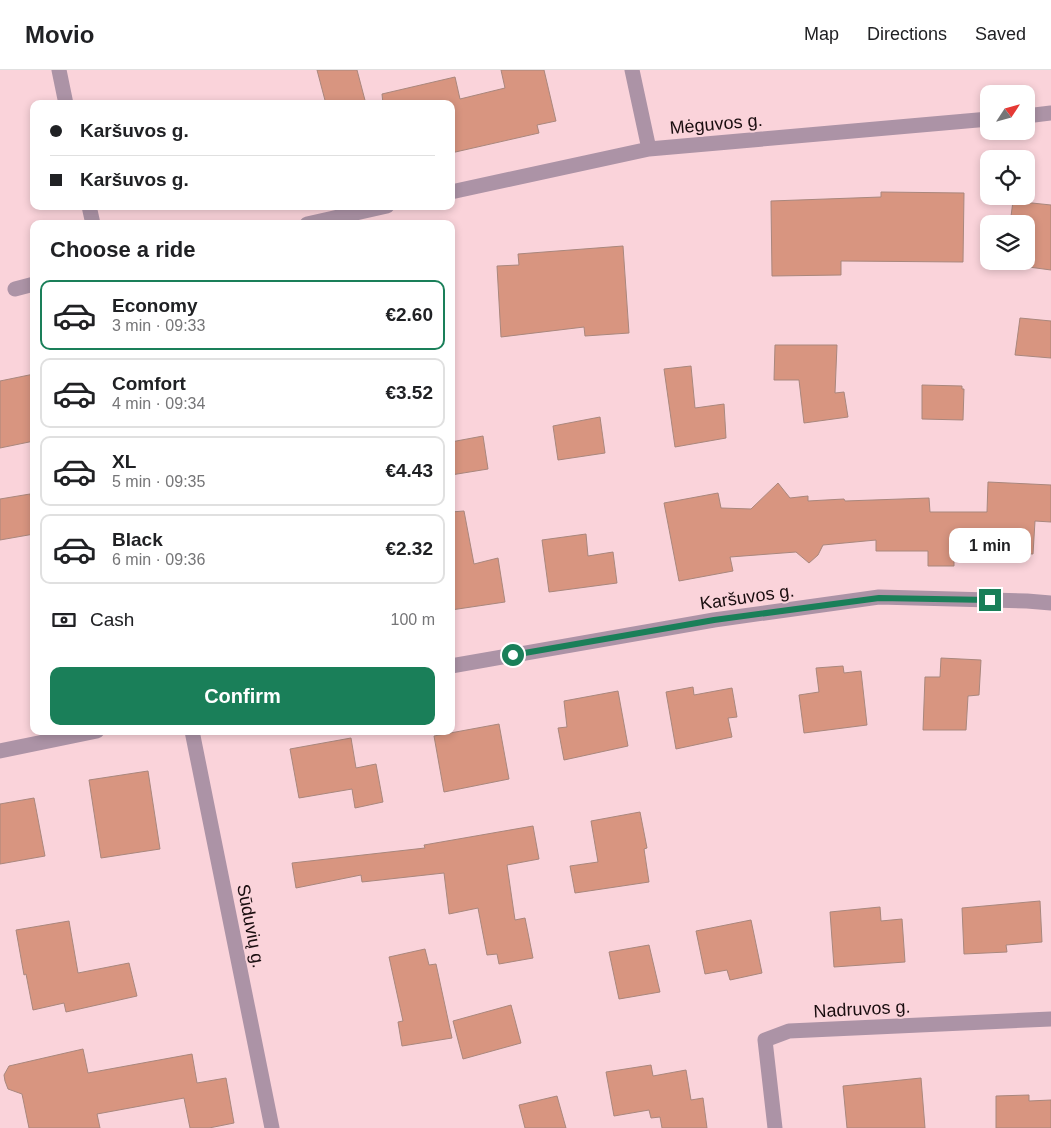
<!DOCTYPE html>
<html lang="en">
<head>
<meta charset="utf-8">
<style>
	:root { --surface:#fff; --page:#f6f6f6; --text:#202124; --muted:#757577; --line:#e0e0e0; --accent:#1a7f59 }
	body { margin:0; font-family:Helvetica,sans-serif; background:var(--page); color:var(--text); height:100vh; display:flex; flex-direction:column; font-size:19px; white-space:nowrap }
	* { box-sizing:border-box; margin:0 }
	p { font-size:16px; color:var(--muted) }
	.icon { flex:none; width:28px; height:28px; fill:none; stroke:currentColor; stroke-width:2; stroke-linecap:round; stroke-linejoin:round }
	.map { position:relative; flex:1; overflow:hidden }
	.details { position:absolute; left:30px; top:150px; width:425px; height:515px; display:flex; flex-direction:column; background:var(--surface); border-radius:10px; box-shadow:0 2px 8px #0003 }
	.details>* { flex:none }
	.top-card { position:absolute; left:30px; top:30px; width:425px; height:110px; border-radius:10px; box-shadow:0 2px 8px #0003; display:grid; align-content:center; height:110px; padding:0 20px; background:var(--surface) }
	.needle { width:32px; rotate:54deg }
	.buttons { position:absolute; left:980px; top:15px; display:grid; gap:10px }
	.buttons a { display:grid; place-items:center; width:55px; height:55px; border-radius:10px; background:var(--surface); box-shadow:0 2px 8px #0003; font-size:25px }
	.end { position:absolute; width:22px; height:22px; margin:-11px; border:6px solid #1a7f59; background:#fff; box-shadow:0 0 0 2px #fff }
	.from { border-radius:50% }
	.bubble { position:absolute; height:35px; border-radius:10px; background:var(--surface); box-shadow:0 2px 8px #0003; font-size:16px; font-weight:600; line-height:35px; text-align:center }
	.top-card b { display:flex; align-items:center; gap:18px; height:48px; font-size:19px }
	.top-card b+b { border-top:1px solid var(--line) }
	.top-card i { width:12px; height:12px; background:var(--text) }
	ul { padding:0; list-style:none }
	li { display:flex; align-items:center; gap:15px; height:70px; margin:0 10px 8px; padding:0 10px; border:2px solid var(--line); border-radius:10px }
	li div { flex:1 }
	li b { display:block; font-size:19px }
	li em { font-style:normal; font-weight:600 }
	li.on { border-color:var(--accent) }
	li>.icon { width:45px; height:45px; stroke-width:1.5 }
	h2 { padding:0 20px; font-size:22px; line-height:60px }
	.pay { display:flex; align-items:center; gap:12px; height:55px; padding:0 20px; font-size:19px }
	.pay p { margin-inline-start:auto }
	.primary-button { display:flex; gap:10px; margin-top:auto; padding:10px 20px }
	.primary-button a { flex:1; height:58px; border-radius:10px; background:var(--accent); color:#fff; font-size:20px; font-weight:600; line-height:58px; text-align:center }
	header { display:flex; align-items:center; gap:30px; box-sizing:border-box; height:70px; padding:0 25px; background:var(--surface); border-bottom:1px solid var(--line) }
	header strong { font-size:24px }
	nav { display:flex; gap:28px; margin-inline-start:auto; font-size:18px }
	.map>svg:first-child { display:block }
	.building { fill:#d89580; stroke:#a9877d }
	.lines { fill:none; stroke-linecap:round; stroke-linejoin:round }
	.minor { stroke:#ac93a6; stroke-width:15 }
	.route { stroke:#1a7f59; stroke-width:6 }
	.labels { text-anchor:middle; stroke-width:4; stroke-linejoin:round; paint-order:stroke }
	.street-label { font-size:18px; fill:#190d0f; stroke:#fad3da }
</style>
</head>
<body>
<header>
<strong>Movio</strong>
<nav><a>Map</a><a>Directions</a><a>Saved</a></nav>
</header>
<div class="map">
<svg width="1051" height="1058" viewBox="0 0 1051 1058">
	<rect width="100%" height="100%" fill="#fad3da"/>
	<!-- building -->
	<path class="building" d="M317 0H357L366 34H326Z
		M501 0H544L556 51 537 55 539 63 451 83V34H383L382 24 455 7 460 29 505 18Z
		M881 122 964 123 963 192 841 191V205L772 206 771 131 881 127Z
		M1013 131 1051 135V200L1006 194V191H1026V154H1010Z
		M623 176 629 263 585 266 584 257 501 267 497 196 519 195 518 184Z
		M1020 248 1051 251V288L1015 285Z
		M775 275H837L835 323 844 322 848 347 804 353 799 310H774Z
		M691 296 695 338 724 334 726 368 675 377 664 299Z
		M34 304V371L0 378V311Z
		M922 315 962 316V319H964L963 350 922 349Z
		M600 347 605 383 558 390 553 356Z
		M483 366 488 399 451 405V372Z
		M988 412 1051 415V452L1035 451 1033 484 954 480V496H928V481H876V470L823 475 818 485 809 493 796 482 730 487 733 501 679 511 664 433 718 423 721 438 751 439 778 413 790 428 808 426V431L844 429 845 431 929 428 930 442H987Z
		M30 424 31 430 34 429V464L0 470V429Z
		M464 441 474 494 498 488 505 532 451 540V442Z
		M586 464 588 486 613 482 617 513 549 522 542 470Z
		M941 588 981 590 979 625 968 626 966 660H923L925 607H940Z
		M843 596 844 603 861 601 867 655 804 663 799 625 819 622 816 598Z
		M693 617 694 625 732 618 737 647 728 648 732 667 676 679 666 622Z
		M618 621 628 676 564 690 558 658 567 657 564 631Z
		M499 654 509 709 444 722 434 666Z
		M351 668 356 698 376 694 383 732 355 738 352 719 299 728 290 679Z
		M148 701 160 779 101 788 89 710Z
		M34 728 45 786 0 794V734Z
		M640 742 647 778 644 779 649 812 575 823 570 796 598 792 591 751Z
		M533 756 539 789 507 795 515 850 525 848 533 888 499 894 497 884 487 885 478 838 449 844 444 803 362 812 361 805 296 818 292 793 425 778 424 775Z
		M1040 831 1042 872 1006 875 1007 882 964 884 962 838Z
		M880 837 881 851 902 849 905 892 834 897 830 842Z
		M751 850 762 903 730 910 727 900 705 904 696 861Z
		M69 851 78 903 129 893 137 926 66 942 64 933 33 940 26 904 24 905 16 860Z
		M649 875 660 922 619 929 609 882Z
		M425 879 429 895 436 894 452 968 402 976 398 952 403 951 389 887Z
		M511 935 521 973 463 989 453 951Z
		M83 979 88 1003 192 984 197 1013 226 1008 234 1053 209 1058H190L184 1028 97 1044 100 1058H29L22 1024 8 1019 5 1011 4 1005 9 996Z
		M651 995 653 1006 686 1000 691 1030 703 1028 707 1058H662L660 1047 651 1048 649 1040 614 1046 606 1002Z
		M921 1008 925 1058H847L843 1016Z
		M1029 1025V1031L1051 1030V1058H996V1026Z
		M557 1026 566 1058H525L519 1035Z"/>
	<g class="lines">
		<!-- minor -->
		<path class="minor" d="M59 0 66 34
			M632 0 649 79
			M1026 46 1051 43
			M451 122 649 79 989 49
			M89 136 93 154
			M307 154 387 136
			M15 219 34 214
			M451 596 714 550 879 527 1027 531 1051 533
			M192 661 272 1058
			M0 681 97 661
			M775 1058 765 970 789 961 1051 949"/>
	</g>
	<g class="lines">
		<!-- route -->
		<path class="route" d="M513 585 714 550 879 528 990 530"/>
	</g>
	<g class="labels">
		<!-- street labels -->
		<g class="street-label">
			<text transform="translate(716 54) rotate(-5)" y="6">Mėguvos g.</text>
			<text transform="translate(747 527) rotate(-8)" y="6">Karšuvos g.</text>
			<text transform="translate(251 856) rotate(79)" y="6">Sūduvių g.</text>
			<text transform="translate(862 939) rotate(-3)" y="6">Nadruvos g.</text>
		</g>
	</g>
</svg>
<div class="buttons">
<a><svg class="needle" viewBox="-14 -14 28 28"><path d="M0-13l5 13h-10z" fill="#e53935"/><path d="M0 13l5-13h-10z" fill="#757577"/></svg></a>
<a><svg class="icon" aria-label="locate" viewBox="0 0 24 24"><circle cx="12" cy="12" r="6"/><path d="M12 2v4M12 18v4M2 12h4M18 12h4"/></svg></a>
<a><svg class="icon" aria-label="layers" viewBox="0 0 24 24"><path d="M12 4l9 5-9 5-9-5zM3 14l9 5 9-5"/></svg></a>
</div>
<i class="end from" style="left:513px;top:585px"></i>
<i class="end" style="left:990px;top:530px"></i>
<div class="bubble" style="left:949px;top:458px;width:82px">1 min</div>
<div class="top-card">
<b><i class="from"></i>Karšuvos g.</b>
<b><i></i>Karšuvos g.</b>
</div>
<section class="details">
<h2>Choose a ride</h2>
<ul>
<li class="on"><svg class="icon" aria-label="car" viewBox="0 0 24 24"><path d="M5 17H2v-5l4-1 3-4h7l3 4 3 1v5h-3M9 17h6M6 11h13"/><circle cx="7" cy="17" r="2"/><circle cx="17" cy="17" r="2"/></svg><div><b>Economy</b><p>3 min · 09:33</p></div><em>€2.60</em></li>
<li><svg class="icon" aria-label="car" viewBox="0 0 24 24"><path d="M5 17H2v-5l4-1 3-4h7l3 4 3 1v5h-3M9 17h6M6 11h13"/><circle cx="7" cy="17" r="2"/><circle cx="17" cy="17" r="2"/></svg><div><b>Comfort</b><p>4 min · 09:34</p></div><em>€3.52</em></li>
<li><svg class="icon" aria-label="car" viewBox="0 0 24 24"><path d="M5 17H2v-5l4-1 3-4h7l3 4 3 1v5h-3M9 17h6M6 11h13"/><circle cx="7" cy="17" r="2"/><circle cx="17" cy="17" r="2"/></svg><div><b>XL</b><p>5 min · 09:35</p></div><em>€4.43</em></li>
<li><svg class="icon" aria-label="car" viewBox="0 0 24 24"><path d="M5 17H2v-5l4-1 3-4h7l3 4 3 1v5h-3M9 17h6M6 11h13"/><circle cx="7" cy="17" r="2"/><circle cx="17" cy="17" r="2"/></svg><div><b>Black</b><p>6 min · 09:36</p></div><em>€2.32</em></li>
</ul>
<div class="pay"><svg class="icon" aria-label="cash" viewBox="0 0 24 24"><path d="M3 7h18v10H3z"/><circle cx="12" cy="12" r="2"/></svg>Cash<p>100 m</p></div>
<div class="primary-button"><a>Confirm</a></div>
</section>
</div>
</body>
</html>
